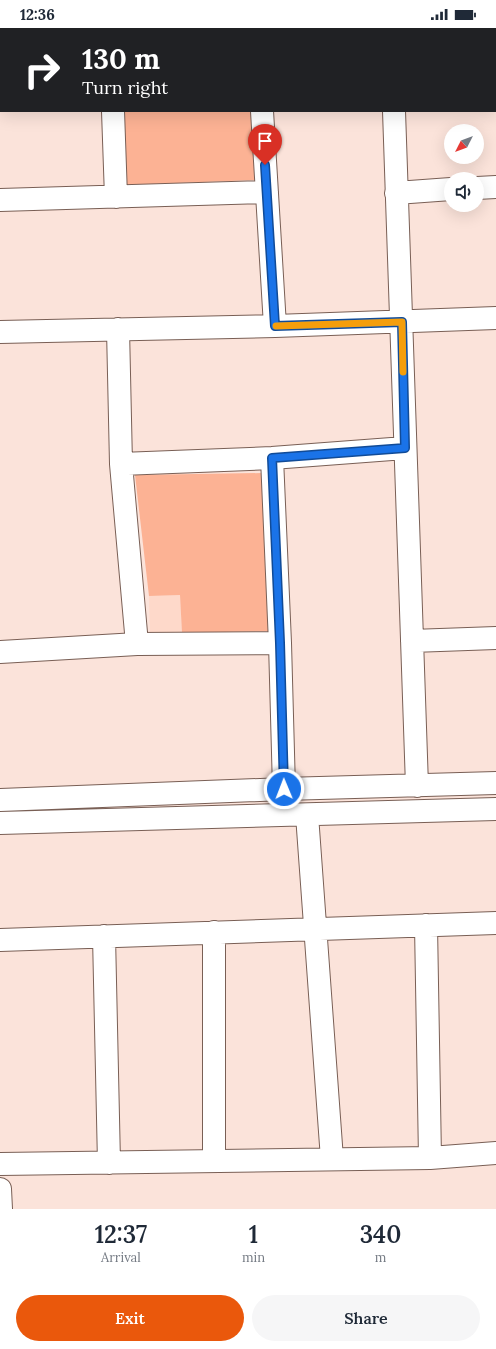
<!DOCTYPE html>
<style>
body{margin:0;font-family:Lora,serif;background:#f6f6f7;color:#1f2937;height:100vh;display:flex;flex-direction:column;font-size:15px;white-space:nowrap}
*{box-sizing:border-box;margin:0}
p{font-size:13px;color:#747a83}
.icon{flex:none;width:22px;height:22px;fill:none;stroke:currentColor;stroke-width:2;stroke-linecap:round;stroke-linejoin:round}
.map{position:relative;height:1181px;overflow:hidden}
.drawer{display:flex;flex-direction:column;background:#fff;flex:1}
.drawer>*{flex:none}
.banner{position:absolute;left:0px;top:0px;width:496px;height:84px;box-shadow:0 4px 16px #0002;background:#202124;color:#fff;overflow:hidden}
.needle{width:26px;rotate:228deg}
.tools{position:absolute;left:444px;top:96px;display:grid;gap:8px}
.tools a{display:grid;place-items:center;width:40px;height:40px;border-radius:50%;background:#fff;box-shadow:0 4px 16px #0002;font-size:20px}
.pin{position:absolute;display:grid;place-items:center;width:34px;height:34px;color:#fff;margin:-41px -17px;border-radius:50% 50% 50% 0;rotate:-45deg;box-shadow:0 0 4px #0007}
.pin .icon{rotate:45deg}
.me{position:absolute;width:44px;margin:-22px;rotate:359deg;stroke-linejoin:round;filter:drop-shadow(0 0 3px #0008)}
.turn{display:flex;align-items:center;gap:14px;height:84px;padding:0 16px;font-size:18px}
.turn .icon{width:52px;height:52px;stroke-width:2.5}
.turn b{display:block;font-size:28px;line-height:34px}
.eta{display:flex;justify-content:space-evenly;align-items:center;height:68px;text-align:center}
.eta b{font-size:24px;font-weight:600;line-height:28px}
.cta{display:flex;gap:8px;margin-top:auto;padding:8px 16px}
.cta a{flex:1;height:46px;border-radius:24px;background:#ea580c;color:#fff;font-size:16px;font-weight:600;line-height:46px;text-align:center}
.cta a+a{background:#f6f6f7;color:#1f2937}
.status{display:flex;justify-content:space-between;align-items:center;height:28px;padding:0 20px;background:#fff;direction:ltr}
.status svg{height:11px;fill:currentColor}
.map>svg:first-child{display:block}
.built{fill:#fed9ca}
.green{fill:#fcb294}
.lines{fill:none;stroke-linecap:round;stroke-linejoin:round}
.minor-casing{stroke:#795f55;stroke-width:24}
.minor{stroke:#fff;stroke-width:22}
.route-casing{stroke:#114b97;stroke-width:10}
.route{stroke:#1a73e8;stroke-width:7}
.slow{stroke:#f59e0b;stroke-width:7}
</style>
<div class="status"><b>12:36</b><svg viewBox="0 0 49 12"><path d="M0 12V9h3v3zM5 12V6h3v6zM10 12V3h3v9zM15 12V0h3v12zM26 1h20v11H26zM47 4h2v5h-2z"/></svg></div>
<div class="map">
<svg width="496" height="1181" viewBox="0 0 496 1181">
<rect width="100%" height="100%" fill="#fbe3da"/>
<path class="built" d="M180 567 182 605 150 606 149 568Z"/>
<path class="green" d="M124 83H252L255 152 127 157Z
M262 445 268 603 182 605 180 567 149 568 135 447Z"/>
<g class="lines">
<defs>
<path id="minor" d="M109 0V1
M257 0 258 1
M392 0V1
M113 83 116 169
M262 83 275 298
M394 83 417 758
M477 160 496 159
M396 165 451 161
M0 172 267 164
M118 301 121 436 137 616
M0 304 275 298 496 290
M272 430 280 615 284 761
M121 436 272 430 405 420
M412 613 496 610
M0 624 137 616 280 615
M0 772 284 761 496 755
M307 787 332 1131
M0 795 496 781
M426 897 430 1130
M104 908 109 1135
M0 912 496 895
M214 1133V904
M0 1136 430 1130 496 1125
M0 1161 1 1181"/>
</defs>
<use href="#minor" class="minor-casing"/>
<use href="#minor" class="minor"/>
</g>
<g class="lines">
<defs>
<path id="route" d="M265 137 275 298 402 294 405 420 272 430 280 615 284 761"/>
</defs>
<use href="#route" class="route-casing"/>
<use href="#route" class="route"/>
<path class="slow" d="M276 298 402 294 403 344"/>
</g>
</svg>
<div class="tools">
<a><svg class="needle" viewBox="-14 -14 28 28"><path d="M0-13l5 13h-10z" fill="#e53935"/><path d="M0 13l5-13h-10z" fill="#747a83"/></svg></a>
<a><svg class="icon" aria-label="sound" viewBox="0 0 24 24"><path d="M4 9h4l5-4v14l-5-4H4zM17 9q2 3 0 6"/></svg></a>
</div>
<div class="pin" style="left:265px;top:137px;background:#d93025"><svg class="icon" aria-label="arrive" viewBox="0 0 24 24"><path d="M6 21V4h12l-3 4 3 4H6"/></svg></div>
<svg class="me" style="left:284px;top:761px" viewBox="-20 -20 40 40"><circle r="17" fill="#1a73e8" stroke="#fff" stroke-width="3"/><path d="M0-11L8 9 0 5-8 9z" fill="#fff"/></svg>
<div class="banner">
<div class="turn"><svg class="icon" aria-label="right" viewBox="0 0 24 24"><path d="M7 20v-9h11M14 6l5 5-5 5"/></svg><div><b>130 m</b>Turn right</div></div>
</div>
</div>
<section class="drawer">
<div class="eta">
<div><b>12:37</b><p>Arrival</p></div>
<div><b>1</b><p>min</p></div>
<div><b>340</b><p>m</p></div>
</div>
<div class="cta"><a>Exit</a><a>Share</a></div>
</section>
